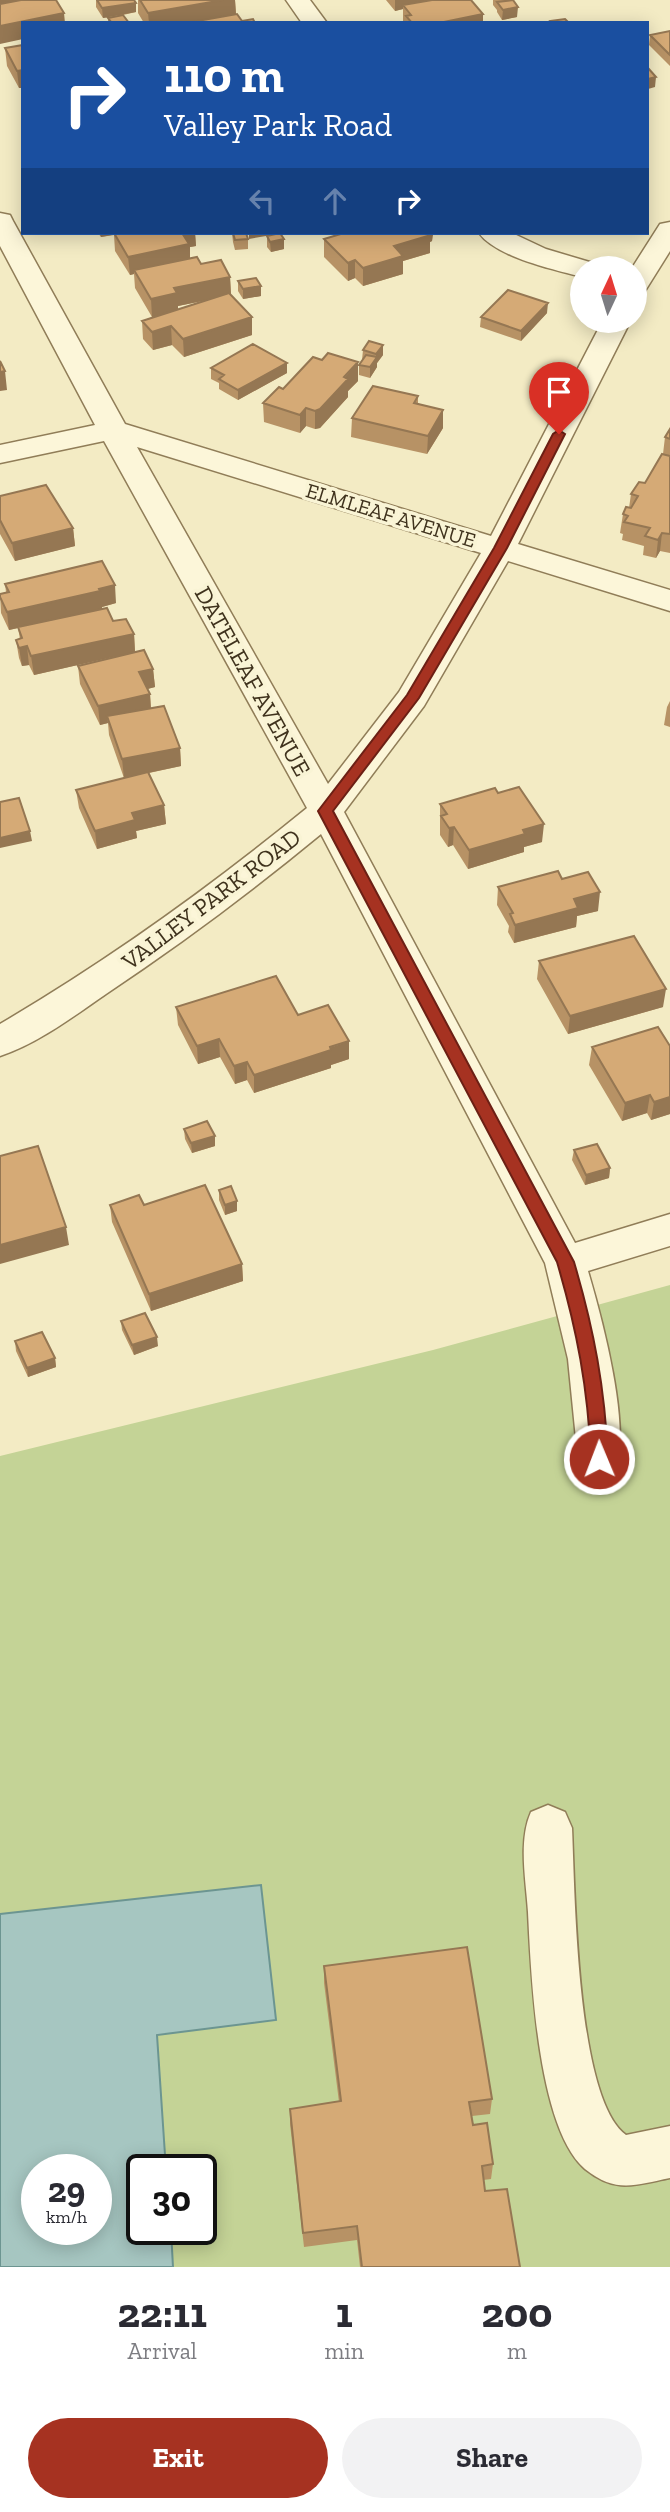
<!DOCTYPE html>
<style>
body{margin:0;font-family:"Zilla Slab",serif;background:#f2f2f3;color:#2b2b33;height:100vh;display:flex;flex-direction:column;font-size:26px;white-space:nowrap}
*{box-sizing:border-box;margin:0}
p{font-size:23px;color:#7c7c81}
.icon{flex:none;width:38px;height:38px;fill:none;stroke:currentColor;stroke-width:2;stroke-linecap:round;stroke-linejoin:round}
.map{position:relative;height:2267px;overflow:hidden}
.drawer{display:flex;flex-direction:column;background:#fff;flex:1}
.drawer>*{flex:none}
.hud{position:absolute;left:21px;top:21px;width:628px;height:214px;border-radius:0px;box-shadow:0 4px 18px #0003;background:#1a4fa0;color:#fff;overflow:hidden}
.needle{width:46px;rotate:4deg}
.controls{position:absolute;left:570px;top:256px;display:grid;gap:14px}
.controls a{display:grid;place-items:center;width:77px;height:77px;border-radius:50%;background:#fff;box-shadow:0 4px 18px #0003;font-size:35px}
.speed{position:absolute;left:21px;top:2154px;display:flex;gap:14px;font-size:35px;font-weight:700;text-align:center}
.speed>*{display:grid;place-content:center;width:91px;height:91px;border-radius:50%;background:#fff;box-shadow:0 4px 18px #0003;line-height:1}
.speed small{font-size:18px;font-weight:400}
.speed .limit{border:4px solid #111;border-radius:10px;background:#fff;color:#111}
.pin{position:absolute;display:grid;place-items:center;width:60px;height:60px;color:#fff;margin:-72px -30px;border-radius:50% 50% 50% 0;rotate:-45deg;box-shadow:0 0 7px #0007}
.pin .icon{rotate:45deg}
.me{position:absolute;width:77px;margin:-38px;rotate:359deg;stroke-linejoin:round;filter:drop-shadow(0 0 5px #0008)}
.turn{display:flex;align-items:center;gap:24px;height:147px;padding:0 28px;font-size:32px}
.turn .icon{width:91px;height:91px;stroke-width:2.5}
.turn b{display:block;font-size:49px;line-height:60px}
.lanes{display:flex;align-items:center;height:66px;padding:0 28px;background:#0003;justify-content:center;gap:35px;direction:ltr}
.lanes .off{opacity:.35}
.eta{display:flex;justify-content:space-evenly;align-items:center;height:119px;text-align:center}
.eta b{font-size:42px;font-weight:700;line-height:49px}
.action{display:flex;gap:14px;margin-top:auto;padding:14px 28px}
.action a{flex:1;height:80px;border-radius:42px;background:#a63221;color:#fff;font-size:28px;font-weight:700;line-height:80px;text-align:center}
.action a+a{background:#f2f2f3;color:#2b2b33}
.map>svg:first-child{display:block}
.green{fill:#c4d396;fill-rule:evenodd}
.water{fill:#a6c6c1;stroke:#6c9591;stroke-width:2;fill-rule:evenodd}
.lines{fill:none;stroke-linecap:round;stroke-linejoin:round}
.minor-casing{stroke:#907d58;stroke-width:3}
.minor{fill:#fcf6d9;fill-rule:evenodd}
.wall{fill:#b79265;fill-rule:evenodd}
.shaded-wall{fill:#957753}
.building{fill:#d5aa76;stroke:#957753;stroke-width:2}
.route{fill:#a63221;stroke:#6c2015;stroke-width:2}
.labels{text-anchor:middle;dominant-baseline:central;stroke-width:7;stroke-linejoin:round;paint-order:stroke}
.far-street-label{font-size:21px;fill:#3f321d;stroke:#f9f4d5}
.street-label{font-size:24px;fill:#3f321d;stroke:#f9f4d5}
</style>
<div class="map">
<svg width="670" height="2267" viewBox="0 0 670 2267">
<rect width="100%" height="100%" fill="#f3ebc4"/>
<path class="green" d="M670 1285V2267H0V1456L433 1350ZM37 2170H96V2230H37ZM142 2170H201V2230H142Z"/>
<path class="water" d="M261 1885 276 2020 157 2035 166 2170H142V2230H171L173 2267H0V1914ZM37 2170H96V2230H37Z"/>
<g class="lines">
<defs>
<path id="minor" d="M286 0H310L327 23H302Z
M0 213 10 215 13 221 125 424 491 536 603 320H631L518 544 670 590V611L508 561 424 706 344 812 575 1243 670 1214V1246L588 1271C601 1315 633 1432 614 1472L599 1477 584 1472 578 1459 568 1359 545 1263 321 834C252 891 181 944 106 994 74 1016 37 1044 0 1056V1024C109 960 209 888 307 808L104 441 0 463V445L95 425 0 246ZM137 447 481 553 399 692 328 784Z
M670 222V251L645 291 635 293V268H632L660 224Z
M479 233H512L546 249 593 263 596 268H583V277C555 270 496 257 479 233Z
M548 1805 565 1812 572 1828C575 1891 576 2099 626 2135L670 2126V2178C635 2185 616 2194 585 2169 537 2128 531 1973 528 1912 526 1880 518 1841 531 1812Z"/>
</defs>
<use href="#minor" class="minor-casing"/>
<use href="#minor" class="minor"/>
</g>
<path class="wall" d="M96 0H134L136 3V12L123 15 129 23H108V18L121 15 103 18 96 7Z
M138 0H235L236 14 242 21 255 23H144L138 13Z
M386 0H471L484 23H403V9L395 11Z
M493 0H509L517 17 502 20 497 12V10L493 5Z
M670 31V66L649 45 650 35Z
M23 45V88H19L7 66 5 48Z
M98 233H195L196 246 190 247V258L201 264 230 277 231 295 252 317V335L184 357 172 345 153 350 143 339 142 321 152 317 135 288 134 274 130 275 115 251 114 235 101 237ZM208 300 178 309V306Z
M232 233 248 239V249L235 250 233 242Z
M344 233H433L432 241 430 242V253L403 261V274L363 286 355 278 348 281 324 257V239Z
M267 236 284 239V249L271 252 267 247Z
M238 281 261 286V296L243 299 238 291Z
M547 313 521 341 480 327 481 317Z
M363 350 383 355 377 363V367L370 378 359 375V365L362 360Z
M287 363V373L238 400 219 389V383L211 379V368Z
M358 381 348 391V397L320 428 315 429 306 426 300 433 264 422 263 403 283 389Z
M418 396V404L443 428 427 454 351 437 352 418Z
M670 429V553L660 551 656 558 643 555 644 546 622 540 623 534 620 533 623 514 629 508 631 494 645 483 663 454 665 437Z
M0 496 73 528 75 546 15 561 0 534Z
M5 584 116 603 102 607V609L113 621 134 634 135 652 153 669 155 687 147 689 150 694 151 708 180 748 181 766 149 773 164 805 166 824 136 831 137 838 97 849 79 808 76 790 124 778 109 735 108 723 100 725 80 684 78 666 121 655 34 675 29 665 22 666 19 658 16 640 20 639 18 628 9 630 1 613 0 594 6 592Z
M670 701V727L664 725 667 707Z
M498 793 542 842 524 847V852L468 869 453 845 448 847 440 835V804Z
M562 879 598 911 577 916 576 927 514 943 508 932 509 926 497 905 498 887Z
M539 961 663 1007 568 1034 537 979Z
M176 1007 298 1015 349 1059 331 1065V1068L254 1093 247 1080 235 1084 220 1057 198 1064 178 1025Z
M670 1046V1114L651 1120 647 1113 622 1121 589 1065 592 1047Z
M184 1129 215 1146 192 1153 185 1139Z
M574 1150 610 1168 609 1178 585 1185 572 1160Z
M219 1190 237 1201V1211L225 1215 219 1200Z
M110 1205H144L242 1264 243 1281 151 1311 112 1222Z
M121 1321 158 1346 134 1355 122 1330Z
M15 1341 55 1358 56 1367 28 1377 16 1351Z
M324 1966 492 2099 490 2114 472 2116 473 2125 493 2164 491 2179 483 2180 485 2191 520 2267H360L357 2240 304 2247 290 2124V2109L339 2102 324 1983Z"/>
<path class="shaded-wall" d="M0 0H40L0 13Z
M223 0H235L236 15 194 23H149L148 13Z
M395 0H441L403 5V9L395 11Z
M136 3V12L103 18 102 8Z
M518 7 517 17 502 20 503 10Z
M64 13 65 23H23V39L0 44V26Z
M483 14V23H439Z
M23 70V88H19L17 71Z
M656 77 655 87 648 89V79Z
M100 233H123L101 237Z
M181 233H195L196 246 190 247V262L134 270V274L130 275 128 257Z
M249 233H266V236L249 239Z
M422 233H433L432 241 430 242V253L403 261V274L363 286V268L394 246Z
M284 239V249L271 252 270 242Z
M355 260V278L348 281V263Z
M230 277 231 295 178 306V312L152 317 151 299 174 288Z
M261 286V296L243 299V289Z
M548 303 547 313 521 341V331Z
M252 317V335L184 357 183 339Z
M171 326 172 345 153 350 152 332Z
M383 345V355L377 363V367L370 378V367L376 358V354Z
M358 362V381L348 391V397L320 428 315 429V411Z
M287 363V373L238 400V390Z
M5 371 7 390 0 391V372Z
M306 408V426L300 433V415Z
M443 410V428L427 454 428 436Z
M73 528 75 546 15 561 12 543Z
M662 533 660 551 656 558 658 540Z
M115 585 116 603 102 607V609L9 630 7 612Z
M134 634 135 652 34 675 31 656Z
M27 646 29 665 22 666 19 648Z
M153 669 155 687 140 691 139 672Z
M150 694 151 712 107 716 108 723 100 725 98 706Z
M180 748 181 766 124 778 122 759Z
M164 805 166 824 136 831 137 838 97 849 95 831 132 813Z
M544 824 542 842 524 847V852L468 869 469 850 523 830Z
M454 827 453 845 448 847 449 828Z
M30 831 32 841 0 848V838Z
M600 892 598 911 577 916 576 927 514 943 515 925 574 899Z
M666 989 663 1007 568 1034 570 1016Z
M219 1039 220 1057 198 1064 197 1046Z
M349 1041V1059L331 1065V1068L254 1093V1075Z
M247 1062V1080L235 1084 234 1066Z
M650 1095 647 1113 622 1121 625 1103Z
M670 1097V1114L651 1120 654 1102Z
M215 1136V1146L192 1153 191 1143Z
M610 1168 609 1178 585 1185 586 1175Z
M237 1201V1211L225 1215V1205Z
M66 1227 69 1245 0 1264V1245Z
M242 1264 243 1281 151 1311 149 1294Z
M157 1337 158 1346 134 1355 132 1345Z
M55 1358 56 1367 28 1377 27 1368Z"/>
<path class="building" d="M21 0H56L64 13 0 26V4Z
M97 0H134L136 3 102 8Z
M140 0H223L148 13Z
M432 0H471L483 14 439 23H412L406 16 411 15 403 5Z
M513 0 518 7 503 10 497 2Z
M237 14 242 21 253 19 255 23H186Z
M123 15 129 23H112L108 18Z
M565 19 569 23H551L550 21Z
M670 31V55L650 35Z
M23 45V70L17 71 5 48Z
M648 68 656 77 648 79Z
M114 233H182L189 244 128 257Z
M233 233H246L248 239 235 240Z
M280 233 284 239 270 242 267 236Z
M344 233H429L431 235 394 246 403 256 363 268 355 260 348 263 324 239Z
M197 257 201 264 221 260 230 277 174 288 177 293 151 299 134 270Z
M256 278 261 286 243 289 238 281Z
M508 290 548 303 521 331 481 317Z
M229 293 252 317 183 339 171 326 152 332 142 321Z
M369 341 383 345 376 354 363 350Z
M253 344 287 363 238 390 219 379 224 375 211 368Z
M328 353 358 362 344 377 348 379 320 409 315 411 306 408 300 415 263 403 279 387 283 389 313 357 322 360Z
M366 355 377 357 370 367 359 365Z
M0 361 5 371 0 372Z
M373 386 418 396 414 403 443 410 428 436 352 418Z
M670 429V439L665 437Z
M662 454 670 456V534L662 533 658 540 645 536 650 528 624 522 628 516 623 514 626 507 631 508 638 496 631 494 639 482 645 483Z
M46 485 73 528 12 543 0 520V496Z
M102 561 115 585 99 589 100 591 7 612 0 597V594L9 592 5 584Z
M107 608 113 621 126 619 134 634 31 656 27 646 19 648 16 640 22 638 18 627Z
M144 650 153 669 139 672 150 694 98 706 78 666Z
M164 706 180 748 122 759 107 716Z
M148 772 164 805 132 813 135 820 95 831 76 790Z
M519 787 544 824 523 830 525 834 469 850 454 827 449 828 441 816 447 814 440 804 495 788 498 793Z
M19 798 30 831 0 838V802Z
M558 871 562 879 588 872 600 892 574 899 578 908 515 925 510 914 513 913 498 887Z
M634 936 666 989 570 1016 539 961Z
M276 976 298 1015 328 1005 349 1041 330 1047 331 1050 254 1075 247 1062 234 1066 219 1039 197 1046 176 1007Z
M658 1027 670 1046V1097L654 1102 650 1095 625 1103 592 1047Z
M207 1121 215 1136 191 1143 184 1129Z
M597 1144 610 1168 586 1175 574 1150Z
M38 1146 66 1227 0 1245V1156Z
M205 1185 242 1264 149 1294 110 1205 139 1195 144 1205Z
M231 1186 237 1201 225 1205 219 1190Z
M145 1313 157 1337 132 1345 121 1321Z
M42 1332 55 1358 27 1368 15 1341Z
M467 1947 492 2099 469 2102 473 2125 487 2123 493 2164 482 2166 485 2191 507 2189 520 2267H362L357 2226 303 2233 290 2109 341 2101 324 1966Z"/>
<path class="route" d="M559 430 565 434 507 548 419 698 333 811 574 1262C594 1330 605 1388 608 1459L606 1465 599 1467 593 1465 591 1459C588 1388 577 1330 557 1262L318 811 407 695 494 548 553 434Z"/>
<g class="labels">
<g class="far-street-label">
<text transform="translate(391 515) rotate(17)">ELMLEAF AVENUE</text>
</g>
<g class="street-label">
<text transform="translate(253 681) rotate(61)">DATELEAF AVENUE</text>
<text transform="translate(211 899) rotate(-37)">VALLEY PARK ROAD</text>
</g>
</g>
</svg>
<div class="controls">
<a><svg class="needle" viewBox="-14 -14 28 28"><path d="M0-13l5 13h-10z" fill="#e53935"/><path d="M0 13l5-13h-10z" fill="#7c7c81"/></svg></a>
</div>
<div class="speed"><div>29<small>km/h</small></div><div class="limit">30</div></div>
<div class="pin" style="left:559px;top:434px;background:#d93025"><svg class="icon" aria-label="arrive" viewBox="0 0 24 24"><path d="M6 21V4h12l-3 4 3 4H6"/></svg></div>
<svg class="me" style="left:599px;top:1459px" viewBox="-20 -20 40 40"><circle r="17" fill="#a63221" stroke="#fff" stroke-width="3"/><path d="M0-11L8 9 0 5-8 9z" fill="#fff"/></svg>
<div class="hud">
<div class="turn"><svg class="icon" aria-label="right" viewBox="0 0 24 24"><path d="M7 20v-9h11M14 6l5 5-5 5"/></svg><div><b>110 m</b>Valley Park Road</div></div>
<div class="lanes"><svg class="icon off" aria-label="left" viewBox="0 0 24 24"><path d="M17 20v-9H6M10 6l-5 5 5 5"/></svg><svg class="icon off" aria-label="ahead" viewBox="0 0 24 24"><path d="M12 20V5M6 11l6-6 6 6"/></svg><svg class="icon" aria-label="right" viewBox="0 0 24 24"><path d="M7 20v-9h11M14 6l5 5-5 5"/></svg></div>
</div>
</div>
<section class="drawer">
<div class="eta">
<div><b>22:11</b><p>Arrival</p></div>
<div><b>1</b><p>min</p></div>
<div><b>200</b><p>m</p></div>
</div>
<div class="action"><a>Exit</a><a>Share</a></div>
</section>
